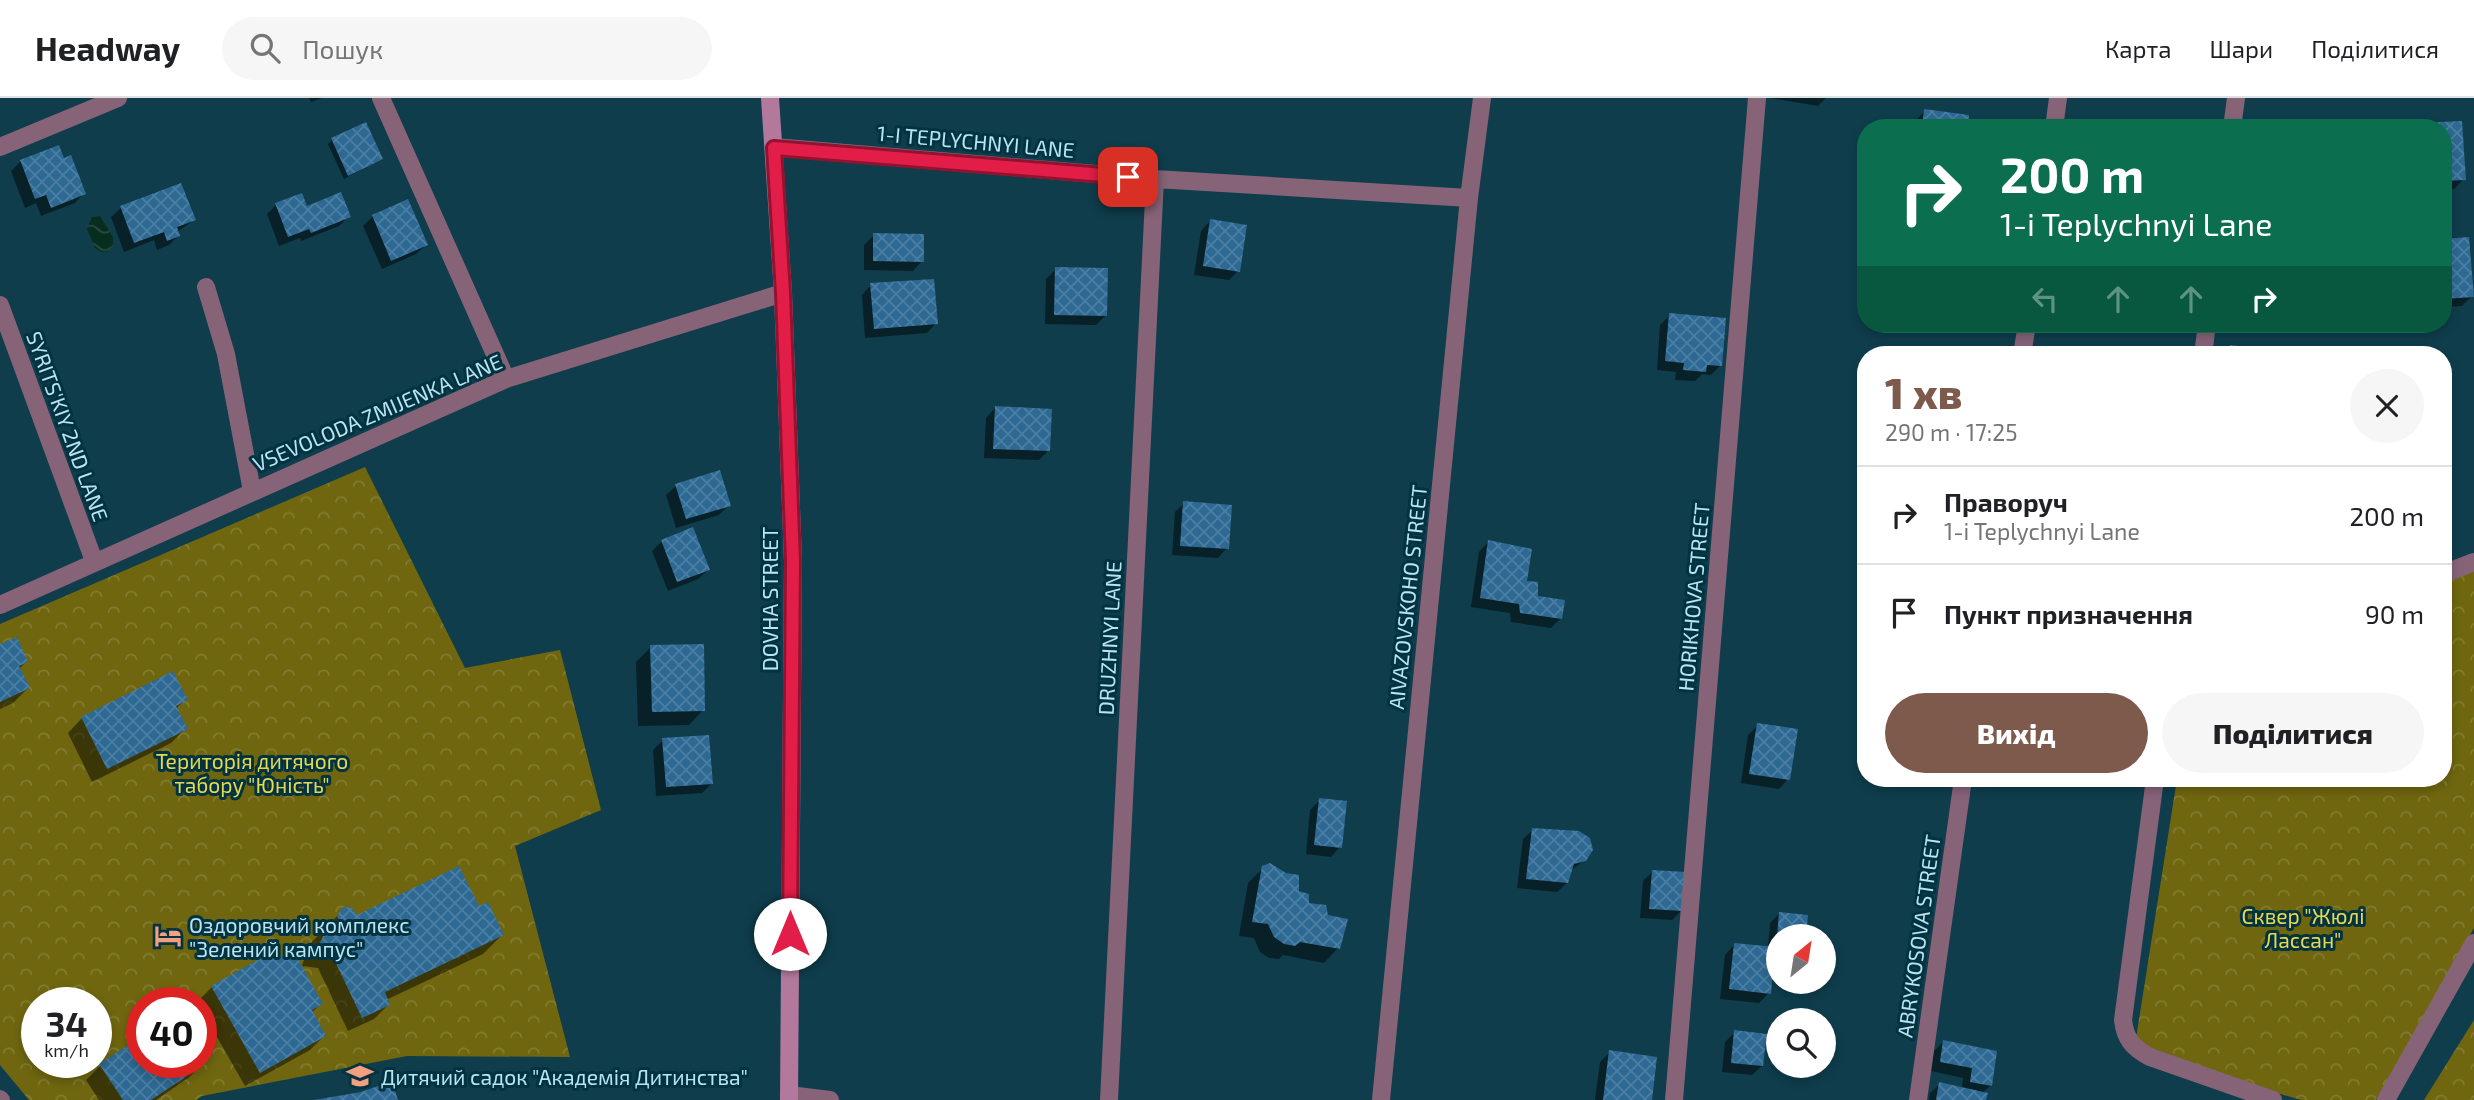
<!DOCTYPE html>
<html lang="uk">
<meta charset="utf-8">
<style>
body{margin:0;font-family:"Exo 2",sans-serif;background:#f6f6f6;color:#202124;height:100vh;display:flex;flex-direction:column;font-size:26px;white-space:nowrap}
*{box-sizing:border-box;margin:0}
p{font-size:23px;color:#757577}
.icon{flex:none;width:38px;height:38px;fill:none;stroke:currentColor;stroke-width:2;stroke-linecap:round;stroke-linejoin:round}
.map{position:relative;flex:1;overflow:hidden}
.panel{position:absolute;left:1857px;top:248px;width:595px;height:441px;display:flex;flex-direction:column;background:#fff;border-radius:28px;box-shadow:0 4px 10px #0003}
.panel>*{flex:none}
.top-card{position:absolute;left:1857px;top:21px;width:595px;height:214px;border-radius:28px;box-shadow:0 4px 10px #0003;background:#0b6e4f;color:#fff;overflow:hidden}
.needle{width:46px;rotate:30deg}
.fabs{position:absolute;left:1766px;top:826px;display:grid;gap:14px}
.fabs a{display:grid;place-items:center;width:70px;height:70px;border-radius:50%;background:#fff;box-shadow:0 4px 10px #0003;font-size:35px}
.speed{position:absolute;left:21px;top:889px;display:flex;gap:14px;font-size:35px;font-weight:700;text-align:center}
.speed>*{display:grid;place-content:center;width:91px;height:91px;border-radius:50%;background:#fff;box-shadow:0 4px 10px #0003;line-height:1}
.speed small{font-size:18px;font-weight:400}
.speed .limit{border:10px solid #d22;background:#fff;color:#111}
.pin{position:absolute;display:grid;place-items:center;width:60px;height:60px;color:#fff;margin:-30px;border-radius:14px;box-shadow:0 4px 10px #0006}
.me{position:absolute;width:77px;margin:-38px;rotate:0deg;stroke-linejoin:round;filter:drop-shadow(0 0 5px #0008)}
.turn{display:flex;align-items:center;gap:24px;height:147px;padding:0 28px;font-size:32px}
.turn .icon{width:91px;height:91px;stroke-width:2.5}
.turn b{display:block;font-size:49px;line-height:60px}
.lanes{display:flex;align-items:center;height:66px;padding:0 28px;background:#0003;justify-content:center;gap:35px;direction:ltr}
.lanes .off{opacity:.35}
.round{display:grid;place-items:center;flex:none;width:74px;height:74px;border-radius:37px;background:#f6f6f6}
.headline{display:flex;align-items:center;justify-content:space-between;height:119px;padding:0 28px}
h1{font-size:42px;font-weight:800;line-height:52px;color:#7e5a4d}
.action{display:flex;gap:14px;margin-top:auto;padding:14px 28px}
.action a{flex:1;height:80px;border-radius:42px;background:#7e5a4d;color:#fff;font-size:28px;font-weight:800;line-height:80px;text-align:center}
.action a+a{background:#f6f6f6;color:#202124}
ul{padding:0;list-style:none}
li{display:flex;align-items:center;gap:21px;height:98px;padding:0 28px;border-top:2px solid #e0e0e0}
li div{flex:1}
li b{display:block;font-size:26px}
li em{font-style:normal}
header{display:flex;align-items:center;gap:42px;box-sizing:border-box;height:98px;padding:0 35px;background:#fff;border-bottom:2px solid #e0e0e0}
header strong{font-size:33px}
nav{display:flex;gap:38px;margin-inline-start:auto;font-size:24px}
.search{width:490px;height:63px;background:#f6f6f6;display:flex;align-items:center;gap:18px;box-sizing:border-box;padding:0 24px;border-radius:38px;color:#757577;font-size:26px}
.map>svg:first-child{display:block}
.forest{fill:url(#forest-crowns);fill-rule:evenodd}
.water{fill:url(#water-waves)}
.shadow{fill:#0007}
.building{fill:url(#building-cross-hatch)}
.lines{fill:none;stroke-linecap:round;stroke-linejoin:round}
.street{stroke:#876378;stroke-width:18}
.secondary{stroke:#b3799c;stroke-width:18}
.route-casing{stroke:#92132f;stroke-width:18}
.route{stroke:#e11d48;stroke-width:12}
.labels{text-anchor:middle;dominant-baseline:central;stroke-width:6;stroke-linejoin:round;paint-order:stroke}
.street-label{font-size:21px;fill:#bce3f1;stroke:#023341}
.park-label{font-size:21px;fill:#e8d84d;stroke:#023341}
.poi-label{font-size:21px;fill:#bce3f1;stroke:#023341;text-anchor:start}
</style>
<header>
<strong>Headway</strong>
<div class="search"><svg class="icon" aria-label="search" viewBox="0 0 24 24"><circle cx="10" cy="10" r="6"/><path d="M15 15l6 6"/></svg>Пошук</div>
<nav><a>Карта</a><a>Шари</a><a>Поділитися</a></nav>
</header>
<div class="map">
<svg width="2474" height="1002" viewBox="0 0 2474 1002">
<defs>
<pattern id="forest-crowns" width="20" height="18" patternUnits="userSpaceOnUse" patternTransform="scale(1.75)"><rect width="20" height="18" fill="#6f660f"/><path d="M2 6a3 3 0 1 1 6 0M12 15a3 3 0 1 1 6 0" fill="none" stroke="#827c32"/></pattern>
<pattern id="water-waves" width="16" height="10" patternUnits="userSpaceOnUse" patternTransform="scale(1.75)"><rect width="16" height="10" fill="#072d1e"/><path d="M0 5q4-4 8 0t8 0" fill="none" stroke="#294b3f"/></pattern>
<pattern id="building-cross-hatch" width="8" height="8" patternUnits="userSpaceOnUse" patternTransform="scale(1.75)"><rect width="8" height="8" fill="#2e6993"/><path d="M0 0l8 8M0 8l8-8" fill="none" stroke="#4a7ea3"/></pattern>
</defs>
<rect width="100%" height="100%" fill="#0f3d4c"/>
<path class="forest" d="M365 369 465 570 560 552 601 712 515 748 570 959 407 958 202 998 196 1002H29L0 967V526ZM37 905H96V964H37ZM142 905H201V964H142Z
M2474 472V830L2376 1002H2301L2134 953 2177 681H2443V486Z
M2474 922V1002H2424Z"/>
<path class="water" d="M100 118 113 139V148L108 154H101L95 150 87 131 92 119Z"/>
<path class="shadow" d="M309 0H322L311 4Z
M1770 0H1826L1818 8Z
M1925 13 1966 30H1914L1915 23Z
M2460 24 2464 81 2454 91H2443V30H2398Z
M332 42 381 61 344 81 328 46Z
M63 62 84 95 75 105 41 118 36 105 25 110 11 73 21 63Z
M276 107 306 110 349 118 339 128 301 143 300 140 279 148 267 116Z
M121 110 194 122 177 134 178 138 169 147 157 152 154 142 124 154 111 119Z
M373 118 426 147 416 156 382 171 363 128Z
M1210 123 1238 173 1229 182 1194 177 1201 133Z
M874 137 922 163 913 173 864 172V147Z
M2443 143 2472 198 2462 208 2443 209Z
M1056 171 1106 217 1096 227 1045 226 1046 181Z
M871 187 936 225 927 235 865 240 862 197Z
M1670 217 1720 268 1711 277 1702 276 1695 283 1675 282 1676 274 1657 272 1660 227Z
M2231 248 2281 254V257H2222Z
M995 310 1048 353 1039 362 984 360 986 320Z
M676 388 729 407 719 417 676 430 666 397Z
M1184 405 1227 450 1218 460 1172 457 1175 414Z
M662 443 708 472 698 481 668 493 652 453Z
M1488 444 1536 499 1561 520 1551 530 1511 524 1510 515 1471 509 1479 454Z
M0 548 26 564 19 571 28 590 13 605 0 611Z
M651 549 703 612 689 627 638 628 636 564Z
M186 601 176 611 186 630 171 645 92 684 68 635 82 620Z
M1758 627 1788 681 1779 691 1741 685 1748 637Z
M663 642 711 686 702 695 656 698 653 652Z
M1320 702 1340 749 1331 759 1306 756 1310 712Z
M1533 732 1585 762 1570 773 1567 785 1557 794 1517 790 1523 741Z
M1263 770 1307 806 1338 850 1324 865 1283 857 1279 861 1269 860 1260 854 1254 840 1239 838 1248 785Z
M1653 773 1682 812 1672 822 1640 820 1643 783Z
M344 811 357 819 502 837 483 856 386 902 388 907 374 921 348 933 318 870 302 868 308 848Z
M1780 815 1806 818 1804 838H1778V882L1771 881 1769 895 1759 905 1720 901 1725 857 1734 847 1768 850 1770 825Z
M281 861 321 906 311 915 324 938 310 952 245 988 201 911V905L197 904 212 889Z
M1735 934 1762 968 1752 977 1722 974 1725 944Z
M1944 943 1995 954 1990 988 1982 995 1985 1002H1929L1930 995 1940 986 1962 990 1963 980 1931 973 1934 953Z
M1610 954 1650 1002H1595L1600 964Z
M142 964H201L203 966 188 980 156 1002H99L86 982 100 968Z"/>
<path class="building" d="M1924 11 1969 17 1968 30H1922Z
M2462 23 2466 82 2443 83V30H2399V26Z
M366 24 383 61 348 78 331 40Z
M59 47 64 60 71 57 86 96 51 110 46 97 35 101 20 62Z
M181 85 196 122 177 129 180 138 167 143 164 134 134 145 120 108Z
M341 94 351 119 311 135 309 131 288 139 275 105 302 95 307 108Z
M408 101 428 147 391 163 372 117Z
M1210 121 1247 127 1240 174 1203 168Z
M873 135 924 136V164L873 163Z
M2469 139 2474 199 2443 201V141Z
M1055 169 1108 170 1107 218 1054 217Z
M934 181 938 226 874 231 870 185Z
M1669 215 1726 220 1722 268 1707 267 1706 274 1683 272 1684 265 1665 263Z
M2230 247 2283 253V257H2229Z
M995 308 1052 311 1050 353 993 351Z
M720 372 731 408 686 421 675 386Z
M1183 403 1232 407 1229 451 1180 448Z
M693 429 710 472 677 484 661 442Z
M1488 442 1532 451 1527 483 1538 484V498L1565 502 1562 521 1520 515 1519 506 1480 500Z
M17 539 28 564 19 568 30 590 0 604V546Z
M704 546 705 613 652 614 650 547Z
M173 573 188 602 176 608 188 631 107 671 81 619Z
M1757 625 1798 631 1790 682 1749 676Z
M709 637 713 686 666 689 662 640Z
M1319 700 1347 703 1342 750 1314 747Z
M1532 730 1579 733 1590 740 1593 752 1586 763 1574 766 1568 785 1526 781Z
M1270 765 1286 775 1299 777V793L1309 796V805L1326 807 1328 817 1348 821 1340 851 1300 844 1295 848 1284 846 1274 839 1268 826 1252 824 1262 768Z
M459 768 479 808 488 804 504 837 385 894 390 907 362 920 332 857H322L315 853 323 839 322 831 339 823 337 818 343 809 352 810 357 817Z
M1652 772 1686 774 1683 813 1649 811Z
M1779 814 1808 817 1806 838H1777Z
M1776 843 1778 872H1773L1771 896 1729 891 1734 845 1776 849Z
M277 851 281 859 293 852 323 906 312 912 326 938 260 975 211 888Z
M1734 932 1767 936 1763 968 1731 965Z
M142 938V964H201V961L205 966 151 1002H123L99 966Z
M1943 942 1997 953 1992 988 1970 984 1972 970 1940 964Z
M1609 952 1657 959 1652 1002H1603Z
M392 983 398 1002H314L361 994Z
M1939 984 1988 995 1986 1002H1936Z"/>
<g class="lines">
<path class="street" d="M381 0 506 281
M2054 30 2058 0
M2232 30 2236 0
M0 49 118 0
M774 49 1155 81 1469 100
M206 189 226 256 252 393
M0 207 94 463
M2022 257 2027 226
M2203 257 2207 226
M2443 476 2474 464
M0 507 506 281 783 195
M2155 681 2123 922C2125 941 2133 950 2150 959L2273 1002
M789 997 830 1002
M0 1001 1 1002
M1109 1002 1155 81
M1381 1002 1469 100 1482 0
M1674 1002 1757 0
M1918 1002 1963 681
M2386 1002 2474 845"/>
<path class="secondary" d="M770 0 783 195 793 463 789 1002"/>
</g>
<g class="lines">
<defs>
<path id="route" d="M790 836 793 463 783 195 774 50 1128 79"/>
</defs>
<use href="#route" class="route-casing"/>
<use href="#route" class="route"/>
</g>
<defs>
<symbol id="hotel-bare" viewBox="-9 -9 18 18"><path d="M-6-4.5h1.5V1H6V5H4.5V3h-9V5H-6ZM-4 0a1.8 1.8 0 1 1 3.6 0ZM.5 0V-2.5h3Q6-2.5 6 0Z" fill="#f2a07f" stroke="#023341" stroke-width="2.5" paint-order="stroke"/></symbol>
<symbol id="school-bare" viewBox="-9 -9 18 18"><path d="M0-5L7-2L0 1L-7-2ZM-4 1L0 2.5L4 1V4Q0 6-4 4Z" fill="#f2a07f" stroke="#023341" stroke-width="2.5" paint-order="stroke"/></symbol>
</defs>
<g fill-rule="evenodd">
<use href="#hotel-bare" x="149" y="819" width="38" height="38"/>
<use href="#school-bare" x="341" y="959" width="38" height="38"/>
</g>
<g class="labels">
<g class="street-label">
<text transform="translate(976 43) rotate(5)">1-I TEPLYCHNYI LANE</text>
<text transform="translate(377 314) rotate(-23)">VSEVOLODA ZMIJENKA LANE</text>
<text transform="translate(68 328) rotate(70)">SYRITS'KIY 2ND LANE</text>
<text transform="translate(1407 499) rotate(-84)">AIVAZOVSKOHO STREET</text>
<text transform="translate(1693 499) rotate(-85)">HORIKHOVA STREET</text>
<text transform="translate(769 501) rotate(-90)">DOVHA STREET</text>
<text transform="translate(1109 540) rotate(-87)">DRUZHNYI LANE</text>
<text transform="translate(1918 838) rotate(-82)">ABRYKOSOVA STREET</text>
</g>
<g class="park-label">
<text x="252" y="662">Територія дитячого<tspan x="252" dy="24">табору "Юність"</tspan></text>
<text x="2303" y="817">Сквер "Жюлі<tspan x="2303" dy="24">Лассан"</tspan></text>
</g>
<g class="poi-label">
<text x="189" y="826">Оздоровчий комплекс<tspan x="189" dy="24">"Зелений кампус"</tspan></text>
<text x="381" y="978">Дитячий садок "Академія Дитинства"</text>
</g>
</g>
</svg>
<div class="fabs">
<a><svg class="needle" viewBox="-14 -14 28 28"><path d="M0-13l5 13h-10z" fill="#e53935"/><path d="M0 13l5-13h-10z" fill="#757577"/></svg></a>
<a><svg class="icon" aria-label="search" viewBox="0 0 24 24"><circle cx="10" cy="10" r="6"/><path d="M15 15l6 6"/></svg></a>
</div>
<div class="speed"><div>34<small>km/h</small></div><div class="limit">40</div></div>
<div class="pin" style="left:1128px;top:79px;background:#d93025"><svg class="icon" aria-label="arrive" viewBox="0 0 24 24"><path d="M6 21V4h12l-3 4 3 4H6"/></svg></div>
<svg class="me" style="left:790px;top:836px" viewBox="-20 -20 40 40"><circle r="19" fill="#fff"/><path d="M0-13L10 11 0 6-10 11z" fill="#e11d48"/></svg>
<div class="top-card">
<div class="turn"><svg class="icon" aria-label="right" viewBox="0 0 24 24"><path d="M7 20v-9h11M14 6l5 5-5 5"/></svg><div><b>200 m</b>1-i Teplychnyi Lane</div></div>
<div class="lanes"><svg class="icon off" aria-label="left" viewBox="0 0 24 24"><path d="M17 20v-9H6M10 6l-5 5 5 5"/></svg><svg class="icon off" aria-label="ahead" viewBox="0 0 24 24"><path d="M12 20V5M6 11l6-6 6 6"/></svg><svg class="icon off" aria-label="ahead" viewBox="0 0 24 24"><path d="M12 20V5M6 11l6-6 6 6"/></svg><svg class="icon" aria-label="right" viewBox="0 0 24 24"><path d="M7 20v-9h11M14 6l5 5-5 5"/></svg></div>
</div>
<section class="panel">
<div class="headline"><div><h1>1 хв</h1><p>290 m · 17:25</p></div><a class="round"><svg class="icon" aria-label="close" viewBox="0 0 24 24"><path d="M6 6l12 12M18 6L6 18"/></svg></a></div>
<ul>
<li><svg class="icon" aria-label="right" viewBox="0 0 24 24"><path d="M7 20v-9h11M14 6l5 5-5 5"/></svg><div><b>Праворуч</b><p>1-i Teplychnyi Lane</p></div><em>200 m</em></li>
<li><svg class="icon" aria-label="arrive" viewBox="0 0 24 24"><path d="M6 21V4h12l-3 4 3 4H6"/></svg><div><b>Пункт призначення</b></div><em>90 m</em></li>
</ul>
<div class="action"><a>Вихід</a><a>Поділитися</a></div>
</section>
</div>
